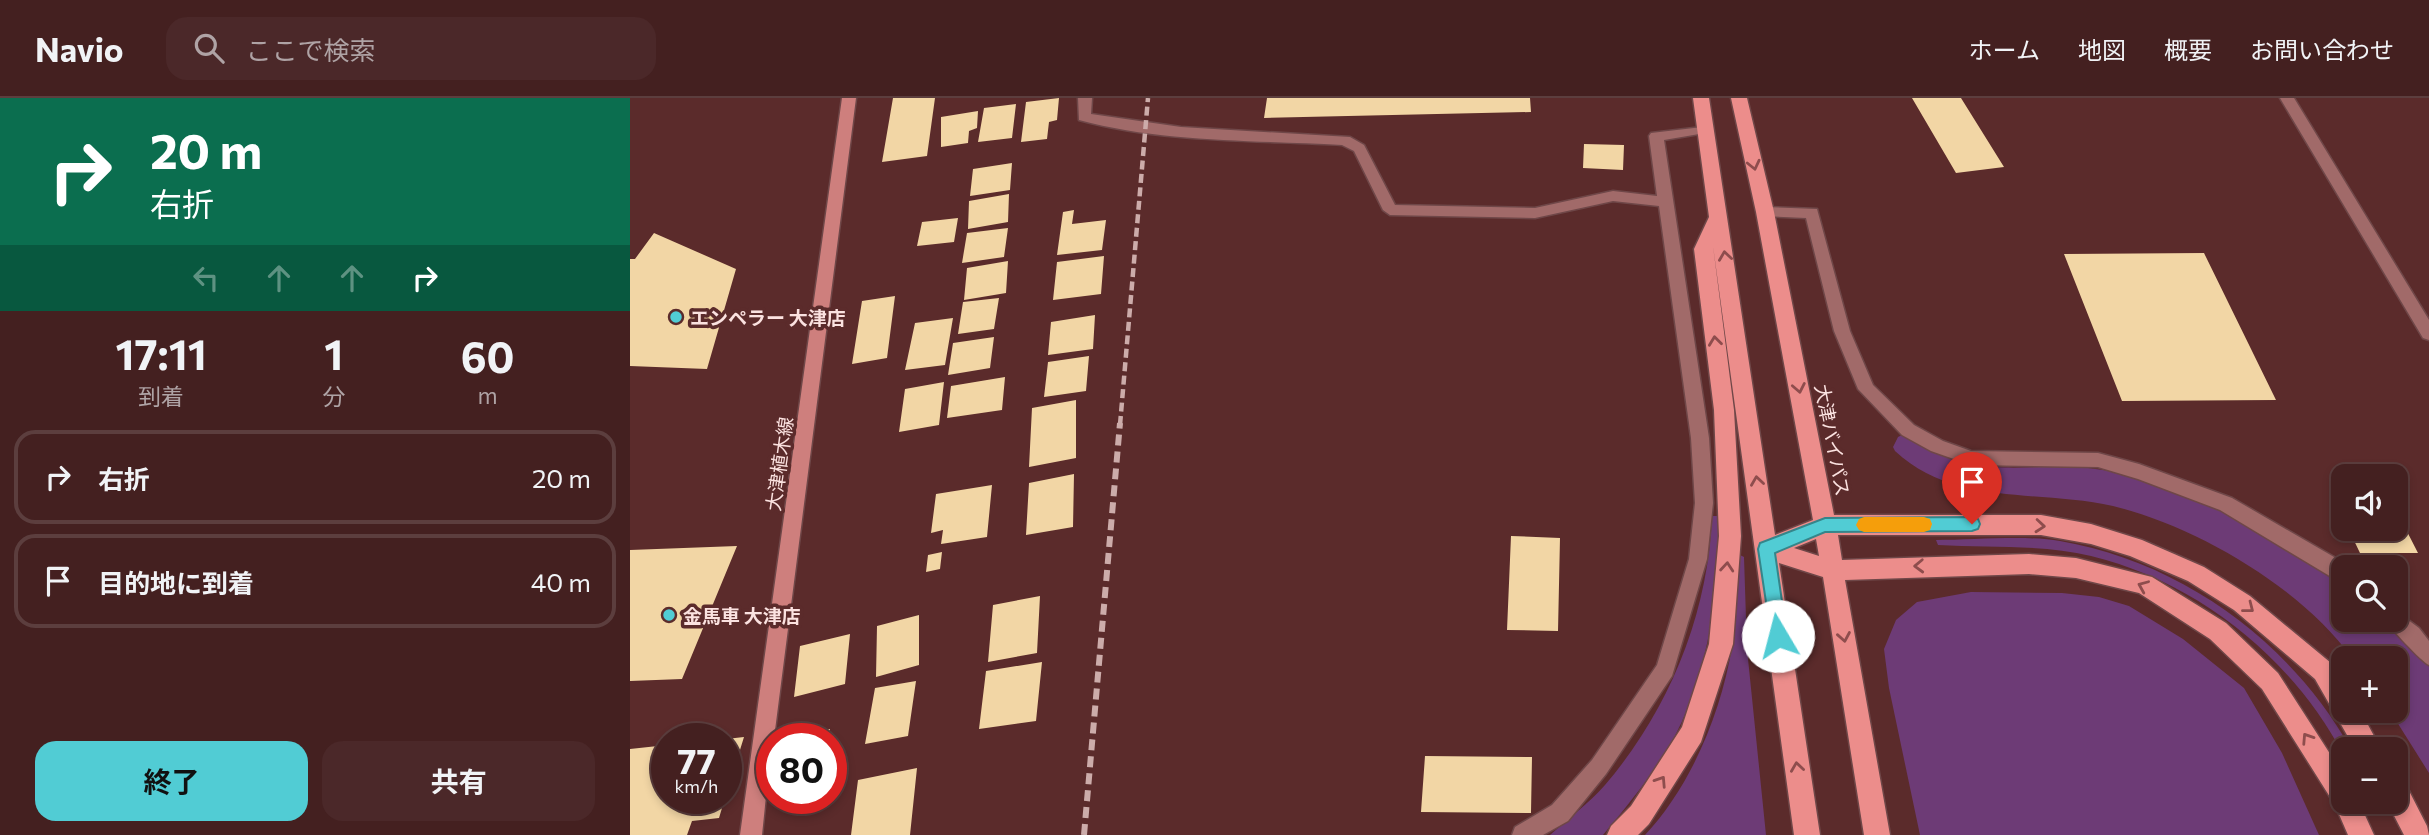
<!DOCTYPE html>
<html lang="ja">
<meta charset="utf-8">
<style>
body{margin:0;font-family:Commissioner,"Noto Sans JP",sans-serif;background:#4b2829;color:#f1f3f6;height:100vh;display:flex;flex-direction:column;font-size:26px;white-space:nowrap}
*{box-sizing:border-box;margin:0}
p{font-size:23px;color:#afa3a5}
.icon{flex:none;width:38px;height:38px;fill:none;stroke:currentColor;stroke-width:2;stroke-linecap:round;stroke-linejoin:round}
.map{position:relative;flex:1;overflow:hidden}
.panel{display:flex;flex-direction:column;background:#442020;width:630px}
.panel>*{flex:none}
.hud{background:#0b6e4f;color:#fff;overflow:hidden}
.fabs{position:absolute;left:1701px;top:366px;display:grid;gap:14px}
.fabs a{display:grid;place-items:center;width:77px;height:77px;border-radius:14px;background:#442020;box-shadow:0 4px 10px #0003,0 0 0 2px #5c3e3e;font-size:35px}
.speed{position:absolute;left:21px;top:625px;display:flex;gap:14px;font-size:35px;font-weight:700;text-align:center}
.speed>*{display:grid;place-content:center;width:91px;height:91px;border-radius:50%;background:#442020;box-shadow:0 4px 10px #0003,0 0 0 2px #5c3e3e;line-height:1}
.speed small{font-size:18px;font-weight:400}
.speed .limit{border:10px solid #d22;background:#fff;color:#111}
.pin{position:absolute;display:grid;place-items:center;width:60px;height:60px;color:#fff;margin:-72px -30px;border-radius:50% 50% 50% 0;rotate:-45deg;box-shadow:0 0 7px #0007}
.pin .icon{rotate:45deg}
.me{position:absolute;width:77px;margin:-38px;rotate:352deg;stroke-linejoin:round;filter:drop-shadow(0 0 5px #0008)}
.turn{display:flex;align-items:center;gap:24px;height:147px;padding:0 35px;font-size:32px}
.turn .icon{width:91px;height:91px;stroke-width:2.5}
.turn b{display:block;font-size:49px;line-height:60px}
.lanes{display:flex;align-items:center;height:66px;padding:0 35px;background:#0003;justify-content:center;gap:35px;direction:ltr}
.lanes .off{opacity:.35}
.eta{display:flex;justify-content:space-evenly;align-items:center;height:119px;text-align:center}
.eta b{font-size:42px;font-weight:700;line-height:49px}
.cta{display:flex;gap:14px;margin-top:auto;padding:14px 35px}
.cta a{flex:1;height:80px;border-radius:21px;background:#51ccd4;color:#111;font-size:28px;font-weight:700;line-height:80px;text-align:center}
.cta a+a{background:#4b2829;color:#f1f3f6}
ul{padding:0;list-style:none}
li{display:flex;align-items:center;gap:21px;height:94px;margin:0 14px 10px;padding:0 21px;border:4px solid #5c3e3e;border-radius:21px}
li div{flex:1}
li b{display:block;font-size:26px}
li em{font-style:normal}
header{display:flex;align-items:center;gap:42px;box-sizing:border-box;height:98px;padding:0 35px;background:#442020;border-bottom:2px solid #5c3e3e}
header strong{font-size:33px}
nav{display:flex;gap:38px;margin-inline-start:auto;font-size:24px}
.search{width:490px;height:63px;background:#4b2829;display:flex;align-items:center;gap:18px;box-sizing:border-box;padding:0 24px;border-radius:21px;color:#afa3a5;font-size:26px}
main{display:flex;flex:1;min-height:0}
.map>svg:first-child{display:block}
.green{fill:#6d3b76}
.building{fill:#f2d6a5}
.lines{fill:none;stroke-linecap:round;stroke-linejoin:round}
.street-casing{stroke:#6f4748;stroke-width:3}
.primary-casing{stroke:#6f4748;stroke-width:3}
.highway-casing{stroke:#6f4748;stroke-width:3}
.street{fill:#a16a69;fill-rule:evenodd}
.primary{fill:#ce7f7d;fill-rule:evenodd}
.highway{fill:#ec8d8b;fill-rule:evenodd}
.rail-far1{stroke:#ccacaa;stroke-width:4.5;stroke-dasharray:9 4.5;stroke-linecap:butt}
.rail{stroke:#ccacaa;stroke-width:6;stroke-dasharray:11 6;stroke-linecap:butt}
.oneway{stroke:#8e4d4d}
.route{fill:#51ccd4;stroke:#35858a;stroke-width:2}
.slow{fill:#f59e0b}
.poi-dot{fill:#51ccd4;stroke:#5b2b2b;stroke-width:2.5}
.labels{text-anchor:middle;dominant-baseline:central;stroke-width:7;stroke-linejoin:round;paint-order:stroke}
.poi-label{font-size:19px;font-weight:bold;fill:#fbe2e0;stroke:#5b2b2b;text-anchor:start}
.street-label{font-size:19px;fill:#fbe2e0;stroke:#5b2b2b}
</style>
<header>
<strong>Navio</strong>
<div class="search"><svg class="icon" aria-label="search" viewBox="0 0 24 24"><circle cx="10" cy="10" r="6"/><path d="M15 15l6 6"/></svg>ここで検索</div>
<nav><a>ホーム</a><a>地図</a><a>概要</a><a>お問い合わせ</a></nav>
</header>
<main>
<section class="panel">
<div class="hud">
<div class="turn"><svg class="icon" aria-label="right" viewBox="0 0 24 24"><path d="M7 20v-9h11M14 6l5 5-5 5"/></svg><div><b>20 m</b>右折</div></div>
<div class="lanes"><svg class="icon off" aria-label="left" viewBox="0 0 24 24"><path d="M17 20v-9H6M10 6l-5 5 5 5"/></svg><svg class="icon off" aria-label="ahead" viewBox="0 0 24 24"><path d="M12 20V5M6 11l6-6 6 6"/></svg><svg class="icon off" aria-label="ahead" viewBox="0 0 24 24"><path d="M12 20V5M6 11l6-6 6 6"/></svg><svg class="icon" aria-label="right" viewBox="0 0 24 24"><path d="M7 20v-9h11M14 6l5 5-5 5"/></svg></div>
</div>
<div class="eta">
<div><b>17:11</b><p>到着</p></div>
<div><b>1</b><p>分</p></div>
<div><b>60</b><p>m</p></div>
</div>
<ul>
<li><svg class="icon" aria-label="right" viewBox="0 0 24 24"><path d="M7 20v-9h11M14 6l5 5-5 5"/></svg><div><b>右折</b></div><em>20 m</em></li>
<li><svg class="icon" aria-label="arrive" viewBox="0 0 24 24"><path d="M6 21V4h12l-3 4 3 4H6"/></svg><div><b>目的地に到着</b></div><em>40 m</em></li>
</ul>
<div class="cta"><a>終了</a><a>共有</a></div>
</section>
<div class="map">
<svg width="1799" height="737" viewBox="0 0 1799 737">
<rect width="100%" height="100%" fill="#5b2b2b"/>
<path class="green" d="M1272 337C1296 343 1317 359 1341 365 1378 375 1420 365 1458 370 1548 380 1642 433 1713 487V522H1751L1799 568V675L1760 613 1766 612V560H1722C1672 490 1566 428 1483 408 1409 391 1325 409 1265 353L1263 349 1268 339Z
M1082 418H1089C1092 488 1076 586 1040 647 1021 679 997 708 973 737H920C938 721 959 705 975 687 1039 612 1078 517 1082 418Z
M1306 442C1343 442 1396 437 1430 443 1552 464 1661 544 1721 651H1713V656C1662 560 1568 484 1461 458 1412 446 1358 450 1308 447Z
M1110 457 1114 459 1117 551 1136 737H1015C1061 688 1091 615 1102 549 1107 519 1105 487 1106 458Z
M1341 494 1432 495 1469 499 1499 508 1553 541 1614 590 1652 655 1689 737H1290L1259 590 1254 551 1266 522 1287 504Z"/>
<path class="building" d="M263 0H305L297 58 252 64Z
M429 0 427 22 419 24 417 41 391 44 396 4Z
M637 0H900L901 14 634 20Z
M1282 0H1331L1374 69 1326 75Z
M386 6 382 40 348 44 354 10Z
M348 13 347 30 339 33 338 45 311 49V19Z
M954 46 994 47 993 72 953 70Z
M382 65 380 92 340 98 343 71Z
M379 96 378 124 338 131 339 103Z
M444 112 442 126 476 122 472 152 427 157 433 114Z
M328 120 324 144 287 148 292 124Z
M378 130 374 159 332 165 337 135Z
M24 135 106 171 77 271 0 268V161H5Z
M1574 155 1646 302 1492 303 1434 156Z
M474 158 471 196 423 202 427 164Z
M378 163 376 195 334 202 337 170Z
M265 198 257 260 222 266 232 203Z
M369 200 364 231 328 236 333 204Z
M465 217 463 251 418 257 421 224Z
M323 220 315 267 275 272 285 225Z
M364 239 360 270 318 277 323 245Z
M459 258 456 293 414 299 418 264Z
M375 279 372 312 317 320 321 288Z
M314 284 309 327 269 334 275 291Z
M446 302V360L399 369 402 310Z
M444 376 443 429 396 437 399 385Z
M362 387 357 439 311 446 313 432 301 435 306 396Z
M1766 412 1788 455H1730L1718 430H1766Z
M881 438 930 440 928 533 877 532Z
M107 448 52 581 0 583V452Z
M312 454 310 471 296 474 298 457Z
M410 498 407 555 358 564 363 507Z
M289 517V567L246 579 247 528Z
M220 536 215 586 164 599 170 548Z
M412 564 406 623 349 631 356 573Z
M286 583 278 638 235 646 245 590Z
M200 631 199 640H162L163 638Z
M114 639 97 694H96V641Z
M37 647V700H95L89 720 62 723 57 737H0V651Z
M795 658 902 659 901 715 791 714Z
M287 670 280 737H221L228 682Z"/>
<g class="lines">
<defs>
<path id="street" d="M448 0H462L461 16 551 29 720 39 734 47 765 107 905 110 983 93 1027 98 1019 38 1021 35 1081 28V34L1034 42 1079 340 1083 405 1077 461 1042 578 976 676 938 723 913 737H882L885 729 922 707 962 662 1027 567 1059 461 1065 405 1061 340 1029 108 983 103 905 120 760 117 753 112 724 53 712 47C625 42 534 45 449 22Z
M1650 0H1664L1799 222V242L1793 240Z
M1135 109 1187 111 1220 233 1243 287 1284 327 1313 343 1341 353 1468 355 1509 366 1602 400 1704 459 1716 469H1713V486L1590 412 1508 381 1468 369 1341 367 1301 353 1272 337 1228 291 1204 233 1176 120 1130 118 1128 114Z
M1766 513 1789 530 1799 543V567C1793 565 1758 528 1756 522H1766Z"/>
<path id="primary" d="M212 0H226L144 640H142L132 737H110Z"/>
<path id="highway" d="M1063 0H1079L1145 437 1183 422 1126 114 1101 0H1117L1144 114 1204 417H1411L1461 426 1512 442 1574 469 1620 498 1701 565 1713 585V612H1730L1751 651H1725L1685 581 1604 512 1558 483 1500 458 1461 446 1411 437H1208L1212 462 1399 456 1446 460 1522 479 1596 525 1648 575 1713 676V704H1729L1744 737H1718L1705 707 1632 591 1580 541 1509 495 1446 480 1399 476 1215 482 1260 737H1234L1193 479 1149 465 1190 737H1164L1083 148 1104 312 1111 438 1103 546 1071 644 1019 726 1008 737H977L981 728 1001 708 1052 629 1079 546 1089 438 1084 312 1064 151 1079 119ZM1186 441 1189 458 1164 450Z
M1766 681 1775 685 1797 728 1799 737H1774L1757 704H1766Z"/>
</defs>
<use href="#street" class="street-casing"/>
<use href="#primary" class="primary-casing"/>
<use href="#highway" class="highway-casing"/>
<use href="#street" class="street"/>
<use href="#primary" class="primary"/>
<use href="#highway" class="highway"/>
<path class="rail-far1" d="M490 327 518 0"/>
<path class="rail" d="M454 737 490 325"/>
</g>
<defs><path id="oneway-chevron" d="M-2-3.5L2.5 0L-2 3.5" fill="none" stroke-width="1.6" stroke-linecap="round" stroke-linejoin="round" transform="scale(1.75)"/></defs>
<g class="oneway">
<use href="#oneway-chevron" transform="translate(1124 67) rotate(77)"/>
<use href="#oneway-chevron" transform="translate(1095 158) rotate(-98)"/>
<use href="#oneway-chevron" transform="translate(1085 243) rotate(-97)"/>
<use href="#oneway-chevron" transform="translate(1169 290) rotate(79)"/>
<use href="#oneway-chevron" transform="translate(1127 383) rotate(-98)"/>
<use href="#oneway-chevron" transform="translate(1410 428) rotate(5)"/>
<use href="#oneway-chevron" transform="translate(1289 468) rotate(178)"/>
<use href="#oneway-chevron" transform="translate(1097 469) rotate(-85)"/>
<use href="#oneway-chevron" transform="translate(1513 488) rotate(-157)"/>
<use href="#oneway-chevron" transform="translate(1619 510) rotate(38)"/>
<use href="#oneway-chevron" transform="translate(1214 539) rotate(80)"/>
<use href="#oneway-chevron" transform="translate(1677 640) rotate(-123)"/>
<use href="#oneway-chevron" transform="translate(1167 669) rotate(-98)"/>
<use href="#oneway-chevron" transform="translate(1031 683) rotate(-57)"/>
</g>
<path class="route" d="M1342 419 1348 421 1350 426 1348 431 1342 433 1195 434 1145 455 1157 538 1155 544 1148 547 1142 544 1128 451 1130 445 1195 420Z"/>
<path class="slow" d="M1234 419H1294L1300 421 1302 426 1300 432 1294 434H1234L1229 432 1226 427 1229 421Z"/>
<g class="poi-dot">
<circle cx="46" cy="219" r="7"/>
<circle cx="39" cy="517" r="7"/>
</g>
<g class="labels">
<g class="poi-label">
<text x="60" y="219">エンペラー 大津店</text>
<text x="53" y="517">金馬車 大津店</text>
</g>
<g class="street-label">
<text transform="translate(1203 342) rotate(79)">大津バイパス</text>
<text transform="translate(149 366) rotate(-82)">大津植木線</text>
</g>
</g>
</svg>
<div class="fabs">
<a><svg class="icon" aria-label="sound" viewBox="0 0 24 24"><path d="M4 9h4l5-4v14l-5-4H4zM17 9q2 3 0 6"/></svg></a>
<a><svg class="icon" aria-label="search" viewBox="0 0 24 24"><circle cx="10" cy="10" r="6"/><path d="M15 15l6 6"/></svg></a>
<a>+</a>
<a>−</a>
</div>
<div class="speed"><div>77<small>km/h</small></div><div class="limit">80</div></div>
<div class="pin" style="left:1342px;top:426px;background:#d93025"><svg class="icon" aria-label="arrive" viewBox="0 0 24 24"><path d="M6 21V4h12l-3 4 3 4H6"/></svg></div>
<svg class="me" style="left:1148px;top:538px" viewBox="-20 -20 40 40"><circle r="19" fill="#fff"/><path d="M0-13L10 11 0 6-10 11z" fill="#51ccd4"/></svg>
</div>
</main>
